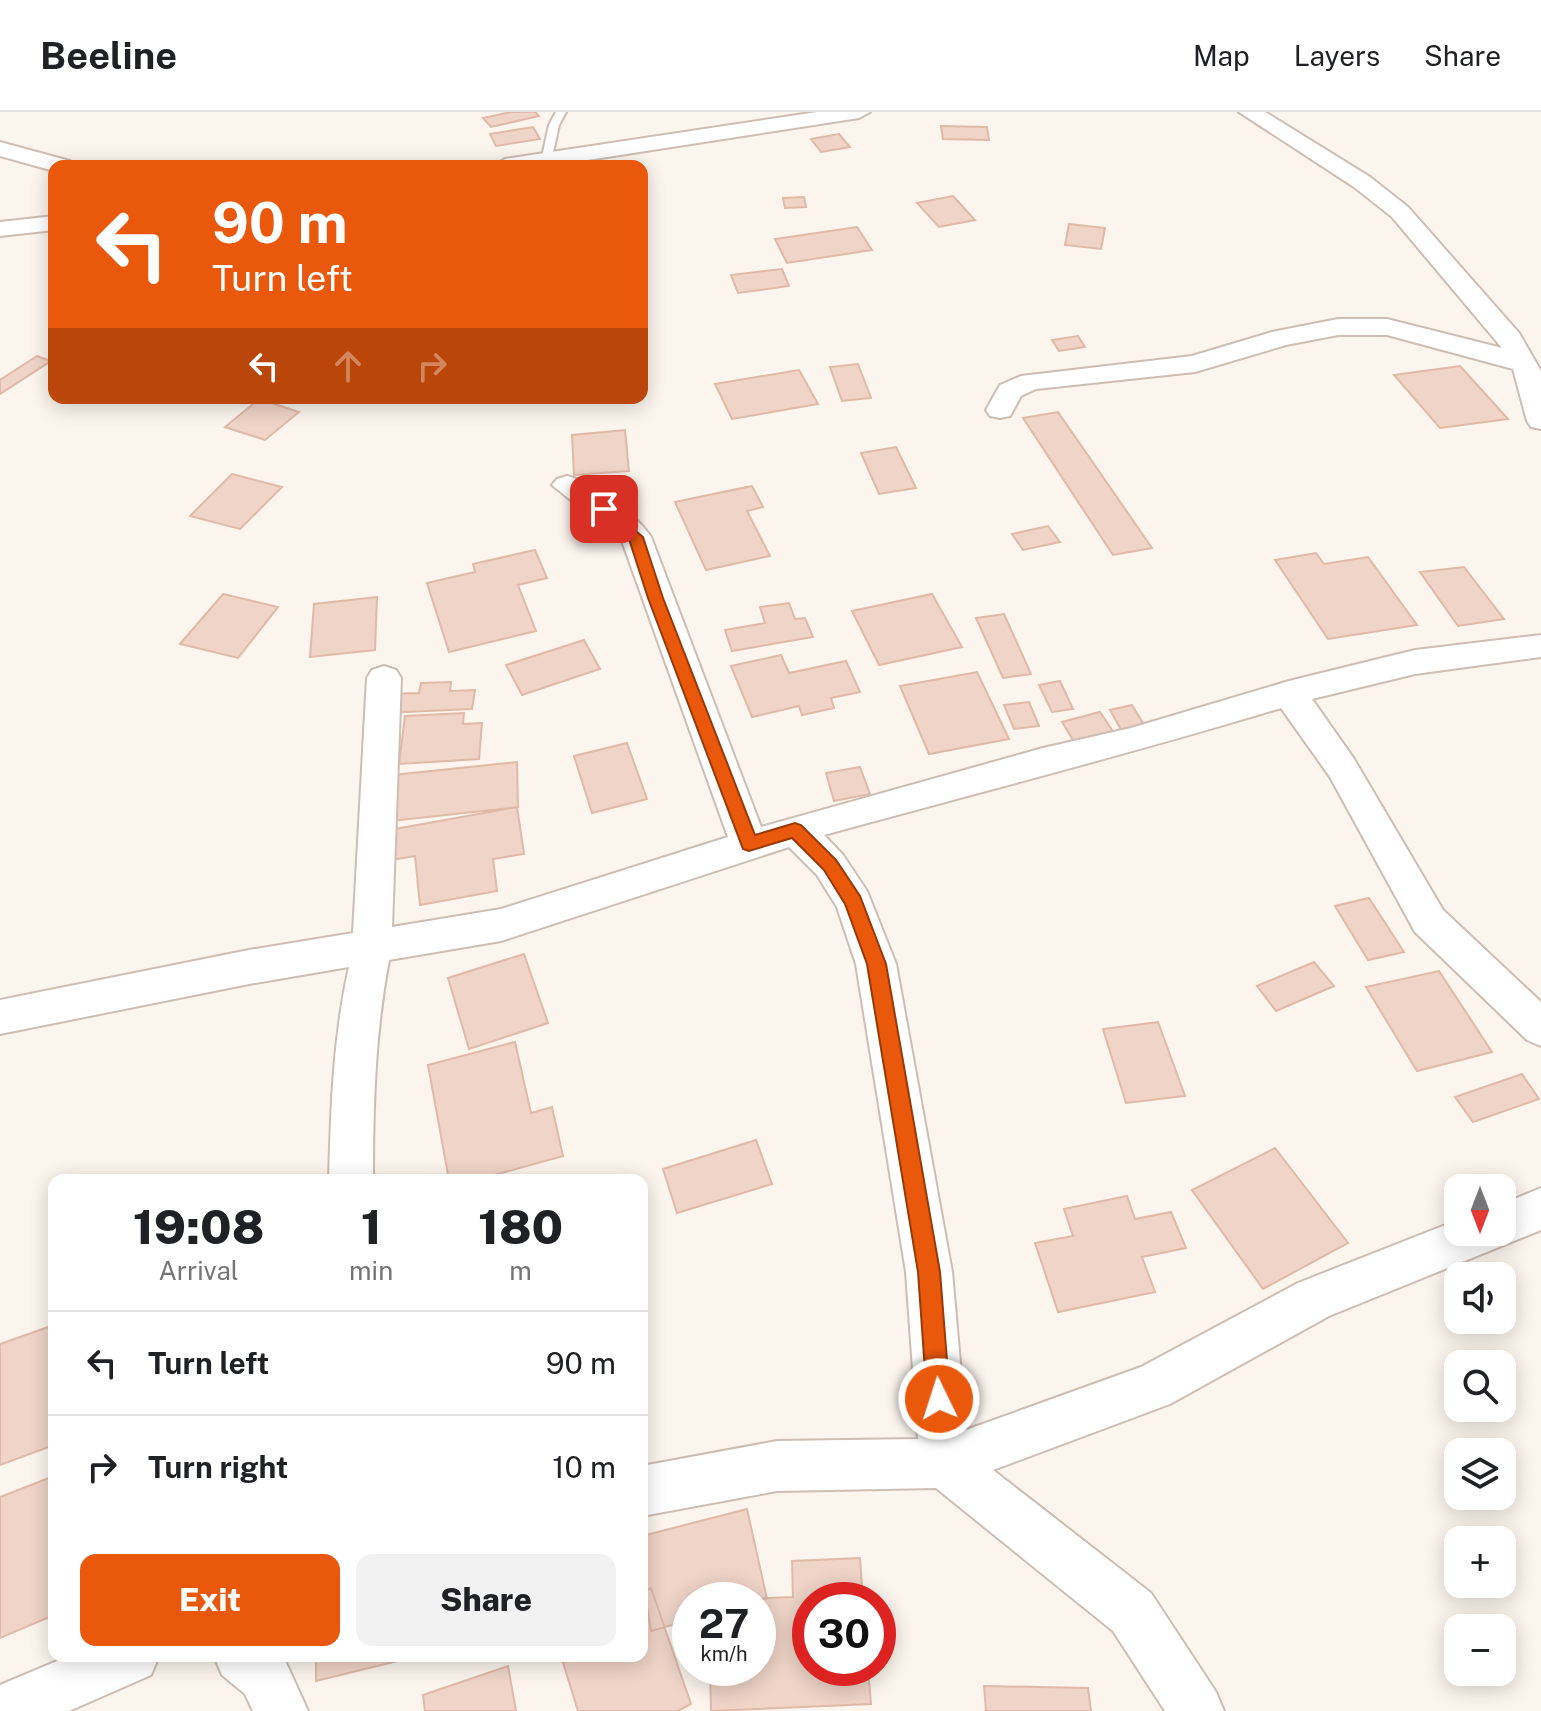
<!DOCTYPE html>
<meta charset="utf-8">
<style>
body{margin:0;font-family:"Public Sans",sans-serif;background:#f2f2f2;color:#202124;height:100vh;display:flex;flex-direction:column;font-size:30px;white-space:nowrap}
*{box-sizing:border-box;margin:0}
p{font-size:26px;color:#757577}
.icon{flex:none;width:44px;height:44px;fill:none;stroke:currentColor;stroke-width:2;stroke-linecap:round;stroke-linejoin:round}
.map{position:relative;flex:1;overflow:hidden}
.sheet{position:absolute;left:48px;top:1062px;width:600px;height:488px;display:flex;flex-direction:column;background:#fff;border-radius:16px;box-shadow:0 4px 20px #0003}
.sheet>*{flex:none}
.guide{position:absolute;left:48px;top:48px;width:600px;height:244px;border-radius:16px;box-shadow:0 4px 20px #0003;background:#ea580c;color:#fff;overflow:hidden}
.needle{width:52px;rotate:180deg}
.tools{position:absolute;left:1444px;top:1062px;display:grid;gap:16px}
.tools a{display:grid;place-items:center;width:72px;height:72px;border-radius:16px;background:#fff;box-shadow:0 4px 20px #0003;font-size:40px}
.speed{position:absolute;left:672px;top:1470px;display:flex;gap:16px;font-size:40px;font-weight:700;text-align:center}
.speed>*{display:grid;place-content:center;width:104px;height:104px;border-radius:50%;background:#fff;box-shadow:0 4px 20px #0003;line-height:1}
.speed small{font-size:20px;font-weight:400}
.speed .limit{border:12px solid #d22;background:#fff;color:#111}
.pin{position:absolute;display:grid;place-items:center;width:68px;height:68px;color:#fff;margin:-34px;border-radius:16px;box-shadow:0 4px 12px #0006}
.me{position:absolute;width:88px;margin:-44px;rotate:356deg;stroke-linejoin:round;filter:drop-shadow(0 0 6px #0008)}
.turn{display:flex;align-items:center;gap:28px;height:168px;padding:0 32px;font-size:36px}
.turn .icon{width:104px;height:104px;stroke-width:2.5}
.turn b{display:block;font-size:56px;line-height:68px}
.lanes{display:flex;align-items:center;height:76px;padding:0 32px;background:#0003;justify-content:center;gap:40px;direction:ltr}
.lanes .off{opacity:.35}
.eta{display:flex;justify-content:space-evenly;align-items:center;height:136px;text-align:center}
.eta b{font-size:48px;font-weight:800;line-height:56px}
.cta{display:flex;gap:16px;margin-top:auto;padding:16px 32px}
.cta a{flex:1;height:92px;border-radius:16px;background:#ea580c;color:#fff;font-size:32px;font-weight:800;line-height:92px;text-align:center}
.cta a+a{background:#f2f2f2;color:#202124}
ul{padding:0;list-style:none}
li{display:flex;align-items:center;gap:24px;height:104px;padding:0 32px;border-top:2px solid #e0e0e0}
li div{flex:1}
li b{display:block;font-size:30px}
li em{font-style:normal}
header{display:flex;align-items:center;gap:48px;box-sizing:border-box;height:112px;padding:0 40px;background:#fff;border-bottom:2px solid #e0e0e0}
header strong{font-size:38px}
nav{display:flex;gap:44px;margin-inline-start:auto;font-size:28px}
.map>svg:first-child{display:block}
.building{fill:#efd4c7;stroke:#e0b9a8;stroke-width:2}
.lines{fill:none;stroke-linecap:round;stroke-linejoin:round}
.lane-casing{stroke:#cdbdb3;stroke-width:4}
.street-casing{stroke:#cdbdb3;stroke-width:4}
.lane{fill:#fff;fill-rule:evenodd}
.street{fill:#fff;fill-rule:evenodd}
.route{fill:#ea580c;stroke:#983908;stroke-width:2}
</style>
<header>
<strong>Beeline</strong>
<nav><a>Map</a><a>Layers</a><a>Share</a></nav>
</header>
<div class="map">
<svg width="1541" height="1599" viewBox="0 0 1541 1599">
<rect width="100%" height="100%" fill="#fbf5ed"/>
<path class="building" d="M511 0H535L539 4 491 15 483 6Z
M941 14 987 15 989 28 943 27Z
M533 15 540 27 496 34 490 22Z
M839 22 850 35 821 40 811 27Z
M953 84 975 108 939 115 917 91Z
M804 85 806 95 785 96 783 86Z
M1069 112 1105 116 1101 137 1065 133Z
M857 115 872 138 787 151 775 127Z
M782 157 789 174 738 181 731 163Z
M1078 224 1085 235 1059 239 1052 228Z
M37 244 51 249 0 282V268Z
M858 252 871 286 842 289 830 255Z
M1460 254 1508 307 1440 316 1394 263Z
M799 258 818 292 732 307 715 272Z
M259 287 299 300 265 328 225 315Z
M1058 300 1152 436 1113 443 1023 306Z
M625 318 629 359 574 363 572 323Z
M896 335 916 376 879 382 861 341Z
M232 362 282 375 240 417 190 404Z
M752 374 763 395 747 399 770 444 706 458 675 390Z
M1048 414 1060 430 1023 438 1012 422Z
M535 438 547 466 518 473 536 519 449 540 427 471 475 460 473 452Z
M1316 441 1324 452 1368 445 1417 513 1328 527 1275 448Z
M1464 455 1504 507 1458 514 1420 460Z
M223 482 278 495 238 546 180 532Z
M932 482 962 535 879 553 852 499Z
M377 485 375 538 310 545 314 492Z
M789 491 795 507 805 506 813 525 732 539 725 518 765 511 760 495Z
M1004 502 1031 562 1003 566 976 506Z
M584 528 600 557 522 583 506 553Z
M781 543 789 561 846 549 860 580 831 586 834 596 802 603 799 594 752 605 731 554Z
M977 560 1009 627 929 642 900 574Z
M1060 569 1073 597 1052 600 1039 573Z
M451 570 450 579 475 578 472 597 384 601 387 582 419 581 421 571Z
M1029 590 1039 614 1014 617 1004 593Z
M1132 593 1146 616 1123 621 1110 598Z
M1100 600 1116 624 1077 635 1062 610Z
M464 601 463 612 482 611 479 647 399 652 405 604Z
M627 631 647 687 592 701 574 644Z
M517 650 518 695 392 709 393 663Z
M860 655 870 682 834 689 826 661Z
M517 695 524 742 493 747 497 779 420 793 415 744 391 748 389 718Z
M1369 786 1404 840 1368 848 1335 794Z
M524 842 548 911 469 937 448 866Z
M1314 850 1334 874 1276 899 1257 874Z
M1439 859 1492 940 1417 959 1366 875Z
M1158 910 1185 984 1126 991 1103 917Z
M515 930 531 1001 552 995 563 1044 476 1068H449L428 953Z
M1522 962 1539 987 1473 1010 1455 985Z
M756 1028 772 1072 677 1101 663 1057Z
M1275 1036 1348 1131 1263 1177 1192 1078Z
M1127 1084 1135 1107 1171 1100 1186 1136 1142 1145 1155 1180 1058 1200 1035 1131 1073 1124 1064 1097Z
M54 1213V1333L0 1353V1232Z
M54 1364V1503L0 1526V1385Z
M747 1397 767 1487 690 1488V1508L651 1519 642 1464V1424Z
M860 1446 863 1488H810V1556H868L871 1592 711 1599 710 1556H758V1488H716L793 1485 792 1449Z
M651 1476 691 1592 678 1599H578L561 1544H642V1481Z
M316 1544H405L406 1547 316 1569Z
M508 1554 516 1599H425L423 1583Z
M984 1574 1088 1576 1091 1599H986Z"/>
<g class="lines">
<defs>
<path id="lane" d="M556 0H566L559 13 552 45 547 48 542 45 549 13Z"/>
<path id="street" d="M817 0H870L859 6 549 54H494L505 47Z
M1239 0H1265L1370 65 1408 95 1519 221 1541 259V317L1531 315 1527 309 1513 257 1387 223H1338L1286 233 1195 260 1036 277 1021 284 1010 304 1000 306 990 304 986 298 1000 273 1021 264 1192 244 1272 220 1338 207H1387L1502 236 1392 105 1354 75Z
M0 30 70 49 73 54H54V59L0 44Z
M54 104V118L0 124V110Z
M567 364C592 370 637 403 651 425L761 715 1043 636 1131 616 1289 569 1415 538 1541 523V545L1415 562 1312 587 1354 647 1443 798 1541 890V934L1527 928 1415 820 1330 665 1281 596C1130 642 976 681 824 723L843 743 867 779 896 852 952 1160 966 1318 1141 1255 1298 1171 1458 1108V1120H1502V1092L1541 1076V1118L1329 1204 1170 1292 993 1358 1151 1481 1216 1580 1224 1599H1165L1113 1519 936 1376 777 1379 642 1404V1354L777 1329 918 1327 906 1160 856 852 837 795 817 763 789 735 501 829 389 848C375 921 373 993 373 1068H329C331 996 333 926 349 855L249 872 0 922V888L249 838 353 821 367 566 372 558 384 554 396 558 401 566 392 815 501 797 728 725 622 429 552 373 557 367Z
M69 1544H159L151 1563 69 1599H0V1573Z
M214 1544H283L308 1599H253L245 1582 222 1563Z"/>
</defs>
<use href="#lane" class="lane-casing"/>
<use href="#street" class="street-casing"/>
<use href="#lane" class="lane"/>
<use href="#street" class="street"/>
</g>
<path class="route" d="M604 392 643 425 663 486 755 723 795 711 801 713 836 748 860 784 886 852 940 1160 950 1287 947 1295 939 1299 931 1295 927 1287 918 1160 867 852 845 792 824 758 792 726 749 739 743 737 648 486 629 427 599 400V394Z"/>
</svg>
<div class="tools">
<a><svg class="needle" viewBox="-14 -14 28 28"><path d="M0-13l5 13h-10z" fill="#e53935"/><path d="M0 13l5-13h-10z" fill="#757577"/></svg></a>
<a><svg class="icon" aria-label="sound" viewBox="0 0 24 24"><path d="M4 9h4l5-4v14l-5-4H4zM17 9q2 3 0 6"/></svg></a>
<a><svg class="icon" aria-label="search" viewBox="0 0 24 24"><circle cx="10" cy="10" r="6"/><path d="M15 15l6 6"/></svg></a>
<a><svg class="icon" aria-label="layers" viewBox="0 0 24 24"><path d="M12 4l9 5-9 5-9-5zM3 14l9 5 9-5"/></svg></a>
<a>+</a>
<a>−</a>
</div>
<div class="speed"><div>27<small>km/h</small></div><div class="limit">30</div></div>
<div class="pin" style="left:604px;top:397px;background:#d93025"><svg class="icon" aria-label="arrive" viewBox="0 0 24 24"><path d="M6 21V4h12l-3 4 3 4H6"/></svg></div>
<svg class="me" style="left:939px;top:1287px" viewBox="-20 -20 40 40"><circle r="17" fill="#ea580c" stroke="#fff" stroke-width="3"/><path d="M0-11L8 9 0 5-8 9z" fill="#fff"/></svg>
<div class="guide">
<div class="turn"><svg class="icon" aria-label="left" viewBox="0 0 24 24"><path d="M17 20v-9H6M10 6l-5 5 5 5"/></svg><div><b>90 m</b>Turn left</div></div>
<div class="lanes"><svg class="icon" aria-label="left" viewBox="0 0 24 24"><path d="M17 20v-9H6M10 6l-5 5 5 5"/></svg><svg class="icon off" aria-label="ahead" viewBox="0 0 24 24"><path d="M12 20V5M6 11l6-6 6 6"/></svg><svg class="icon off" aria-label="right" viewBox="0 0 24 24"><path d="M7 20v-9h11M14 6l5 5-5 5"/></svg></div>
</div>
<section class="sheet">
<div class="eta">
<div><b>19:08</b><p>Arrival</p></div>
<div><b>1</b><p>min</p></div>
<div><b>180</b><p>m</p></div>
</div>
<ul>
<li><svg class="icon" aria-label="left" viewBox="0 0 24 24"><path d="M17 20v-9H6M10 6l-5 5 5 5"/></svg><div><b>Turn left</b></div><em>90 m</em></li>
<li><svg class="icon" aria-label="right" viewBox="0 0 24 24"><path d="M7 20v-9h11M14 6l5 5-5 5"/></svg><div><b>Turn right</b></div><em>10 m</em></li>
</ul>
<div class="cta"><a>Exit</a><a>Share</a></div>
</section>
</div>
